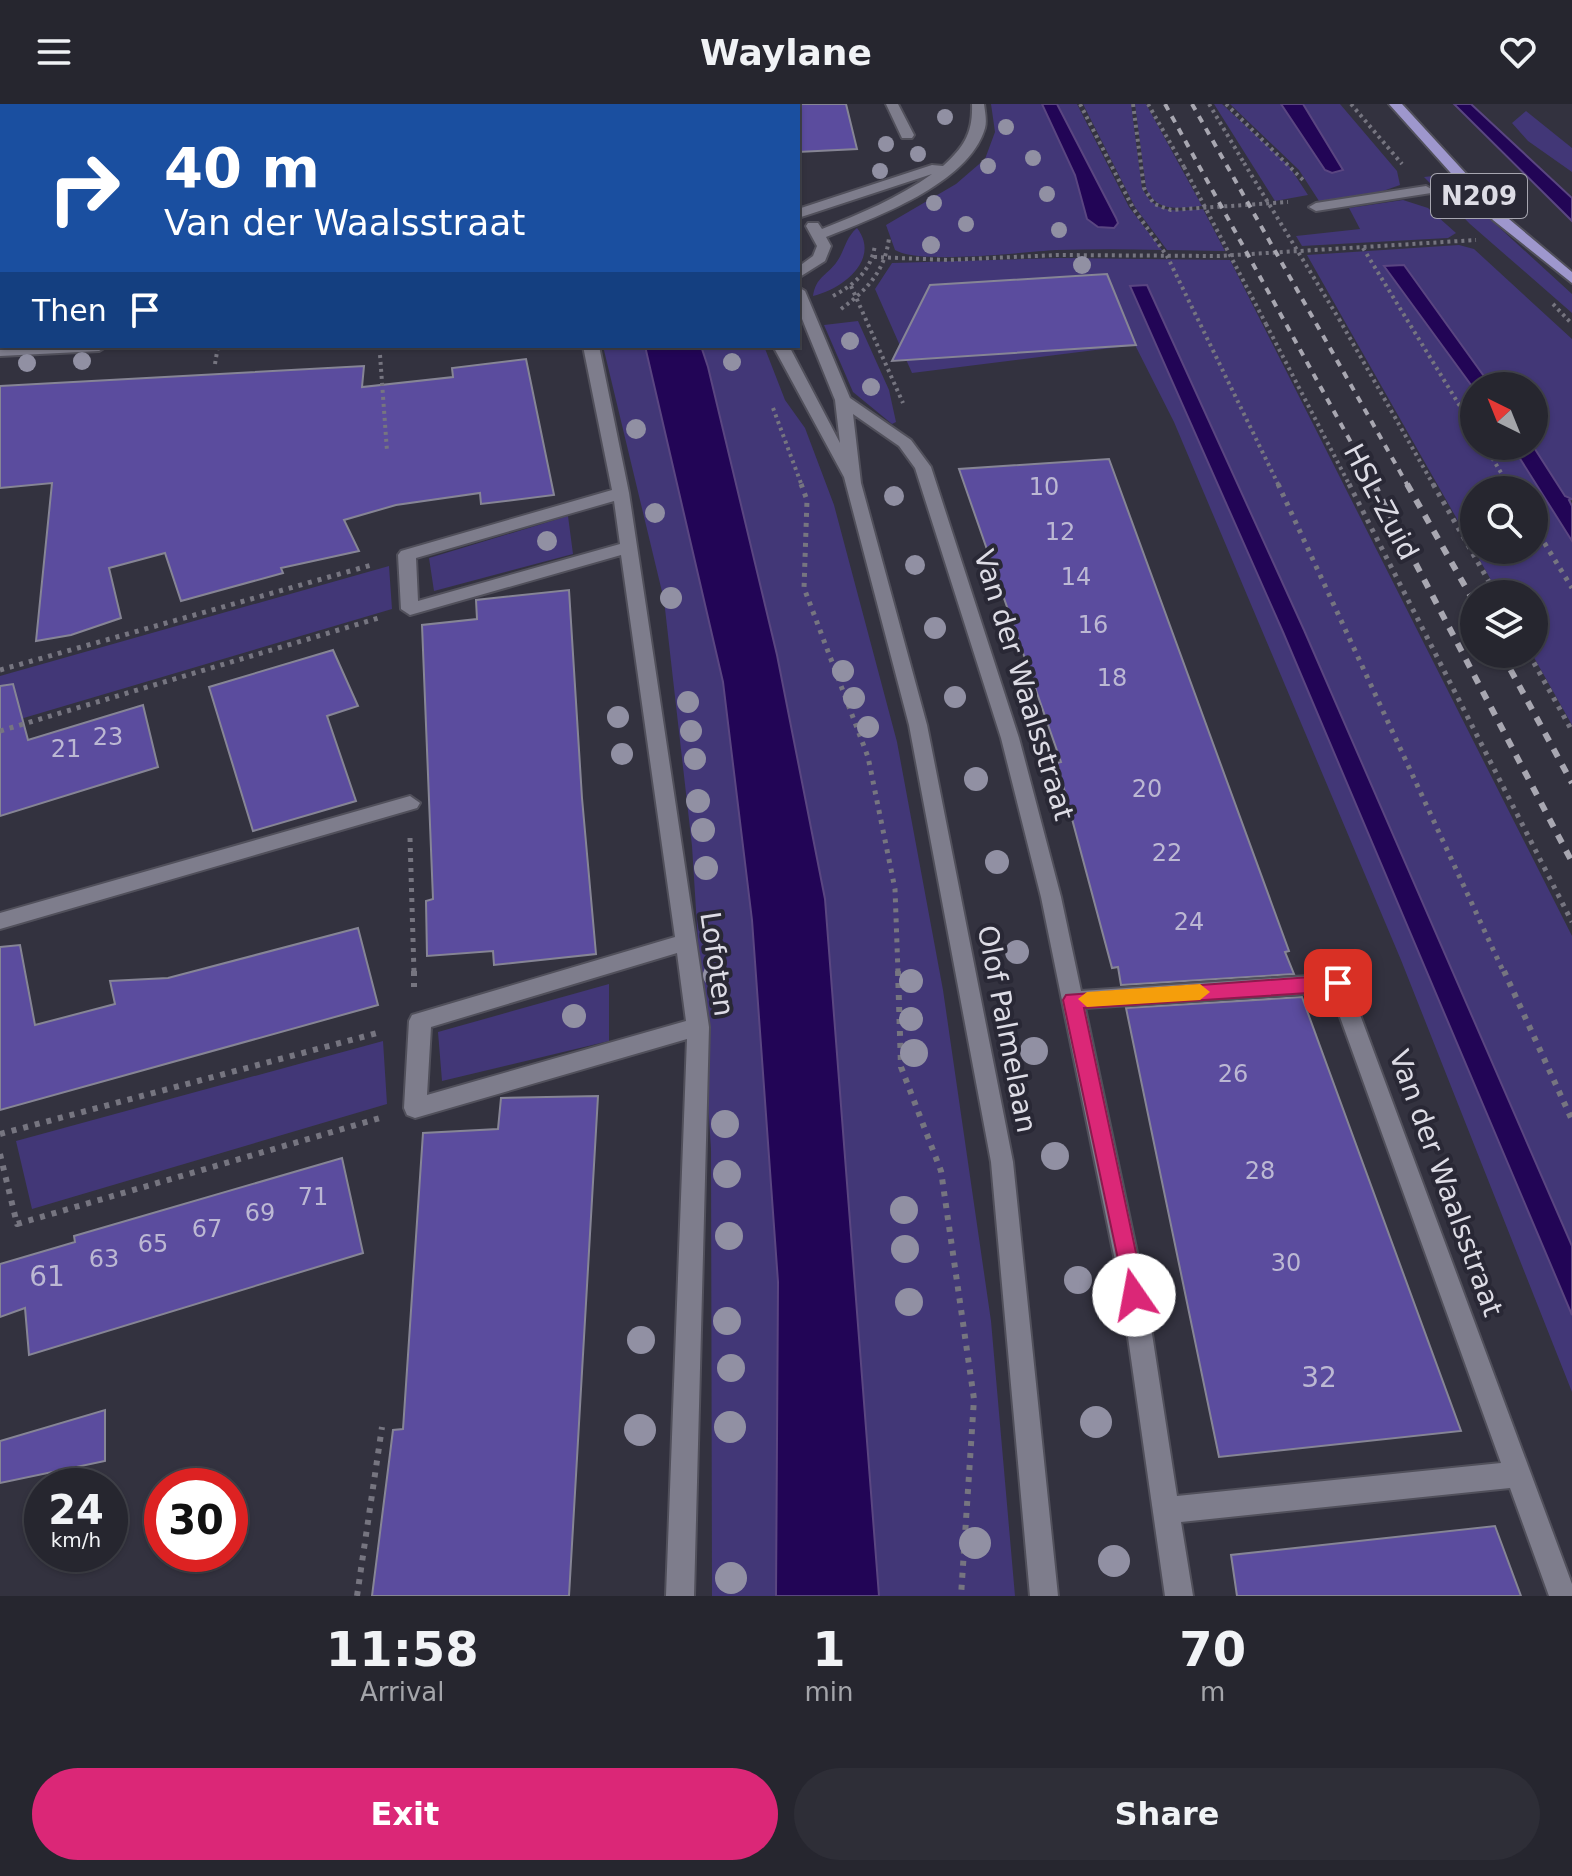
<!DOCTYPE html>
<style>
body{margin:0;font-family:"DejaVu Sans",sans-serif;background:#2e2e37;color:#f1f3f6;height:100vh;display:flex;flex-direction:column;font-size:30px;white-space:nowrap}
*{box-sizing:border-box;margin:0}
p{font-size:26px;color:#a4a5aa}
.icon{flex:none;width:44px;height:44px;fill:none;stroke:currentColor;stroke-width:2;stroke-linecap:round;stroke-linejoin:round}
.map{position:relative;height:1492px;overflow:hidden}
.panel{display:flex;flex-direction:column;background:#26262f;flex:1}
.panel>*{flex:none}
.top-card{position:absolute;left:0px;top:0px;width:800px;height:244px;box-shadow:0 2px 6px #0004,0 0 0 2px #42434b;background:#1a4fa0;color:#fff;overflow:hidden}
.needle{width:52px;rotate:317deg}
.controls{position:absolute;left:1460px;top:268px;display:grid;gap:16px}
.controls a{display:grid;place-items:center;width:88px;height:88px;border-radius:50%;background:#26262f;box-shadow:0 2px 6px #0004,0 0 0 2px #42434b;font-size:40px}
.speed{position:absolute;left:24px;top:1364px;display:flex;gap:16px;font-size:40px;font-weight:700;text-align:center}
.speed>*{display:grid;place-content:center;width:104px;height:104px;border-radius:50%;background:#26262f;box-shadow:0 2px 6px #0004,0 0 0 2px #42434b;line-height:1}
.speed small{font-size:20px;font-weight:400}
.speed .limit{border:12px solid #d22;background:#fff;color:#111}
.pin{position:absolute;display:grid;place-items:center;width:68px;height:68px;color:#fff;margin:-34px;border-radius:16px;box-shadow:0 4px 12px #0006}
.me{position:absolute;width:88px;margin:-44px;rotate:348deg;stroke-linejoin:round;filter:drop-shadow(0 0 6px #0008)}
.turn{display:flex;align-items:center;gap:28px;height:168px;padding:0 32px;font-size:36px}
.turn .icon{width:104px;height:104px;stroke-width:2.5}
.turn b{display:block;font-size:56px;line-height:68px}
.then{display:flex;align-items:center;height:76px;padding:0 32px;background:#0003;gap:16px;font-size:30px}
.eta{display:flex;justify-content:space-evenly;align-items:center;height:136px;text-align:center}
.eta b{font-size:48px;font-weight:700;line-height:56px}
.cta{display:flex;gap:16px;margin-top:auto;padding:16px 32px}
.cta a{flex:1;height:92px;border-radius:48px;background:#db2777;color:#fff;font-size:32px;font-weight:700;line-height:92px;text-align:center}
.cta a+a{background:#2e2e37;color:#f1f3f6}
header{display:flex;justify-content:space-between;align-items:center;height:104px;padding:0 32px;background:#26262f;font-size:36px;font-weight:700}
.map>svg:first-child{display:block}
.green{fill:#423777}
.water{fill:#220556;stroke:#5a4681;stroke-width:2}
.building{fill:#5b4c9e;stroke:#868595;stroke-width:2}
.lines{fill:none;stroke-linecap:round;stroke-linejoin:round}
.minor-casing{stroke:#51505b;stroke-width:4}
.major-casing{stroke:#51505b;stroke-width:4}
.path-far2{stroke:#767580;stroke-width:4;stroke-dasharray:3 4;stroke-linecap:butt}
.path-far1{stroke:#767580;stroke-width:5;stroke-dasharray:4 6;stroke-linecap:butt}
.path{stroke:#767580;stroke-width:6;stroke-dasharray:5 7;stroke-linecap:butt}
.minor{fill:#7e7d8c;fill-rule:evenodd}
.major{fill:#9e97cd;fill-rule:evenodd}
.rail-far1{stroke:#a8a7b1;stroke-width:4;stroke-dasharray:7 7;stroke-linecap:butt}
.rail{stroke:#a8a7b1;stroke-width:6;stroke-dasharray:9 9;stroke-linecap:butt}
.path-bridge{stroke:#767580;stroke-width:4;stroke-dasharray:3 4;stroke-linecap:butt}
.tree{fill:#9190a3}
.route{fill:#db2777;stroke:#8e194d;stroke-width:2}
.slow{fill:#f59e0b}
.labels{text-anchor:middle;dominant-baseline:central;stroke-width:8;stroke-linejoin:round;paint-order:stroke}
.number-label{font-size:24px;fill:#bcb8d3}
.shield{fill:#292835;stroke:#a7a6b0;stroke-width:2}
.shield-label{font-size:26px;font-weight:bold;fill:#dddce5}
.street-label{font-size:28px;fill:#dddce5;stroke:#292835}
.near-number-label{font-size:28px;fill:#bcb8d3}
</style>
<header><svg class="icon" aria-label="menu" viewBox="0 0 24 24"><path d="M4 6h16M4 12h16M4 18h16"/></svg>Waylane<svg class="icon" aria-label="heart" viewBox="0 0 24 24"><path d="M12 20l-8-8c-3-5 5-10 8-4 3-6 11-1 8 4z"/></svg></header>
<div class="map">
<svg width="1572" height="1492" viewBox="0 0 1572 1492">
<rect width="100%" height="100%" fill="#33323f"/>
<path class="green" d="M991 0H1077L1129 103 1162 146C1127 145 1091 145 1056 146 1022 148 920 161 895 146L886 121 956 80 985 55 995 28Z
M1083 0H1131L1142 84C1155 111 1177 107 1203 105L1225 147 1167 146 1135 103Z
M1135 0H1146L1202 102C1178 104 1157 109 1146 84Z
M1214 0H1222L1289 62 1308 91 1275 97Z
M1230 0H1281L1325 66 1336 69 1303 0H1340L1397 67 1400 81 1383 87 1319 97 1299 66Z
M1526 7 1572 44V68L1528 37 1512 19Z
M1442 71 1572 190V209L1470 120 1424 73Z
M1403 96 1428 104 1456 129 1448 134 1302 142 1296 132 1360 125 1349 104Z
M857 124C881 155 843 185 813 192 816 173 826 172 836 159 845 147 845 134 857 124Z
M1459 141 1474 145 1572 235V395L1565 392 1533 342 1534 282H1491L1431 199 1384 162 1474 285V342H1512L1572 437V621L1532 550 1534 490H1499L1474 446H1534V386H1474V445L1307 151Z
M1060 154 1230 156 1572 832V1142L1304 526 1147 181 1130 183 1283 528 1572 1211V1288L1401 856 1174 318 1135 241 912 269 875 185 892 159Z
M858 217 889 286 896 318 892 320 853 288 824 221Z
M603 242H645L723 578 752 816 778 1178 776 1492H712L711 1045 692 742 664 496Z
M701 242H764L785 296 805 324 834 401 897 638 943 886 991 1217 1015 1492H879L825 795 777 551Z
M568 412 573 450 434 487 429 454Z
M389 462 392 505 0 621V572Z
M609 880V937L442 977 438 928Z
M383 937 387 1000 32 1105 16 1037Z"/>
<path class="water" d="M1042 0H1057L1116 114 1118 119 1114 124 1098 123 1087 115 1075 71Z
M1281 0H1303L1343 66 1332 69 1325 66Z
M1454 0H1471L1572 94V117Z
M1404 161 1491 282H1474V285L1384 162Z
M1147 181 1304 526 1572 1142V1211L1283 528 1130 182Z
M645 242H701L708 263 777 551 825 795 879 1492H776L778 1178 752 816 723 578Z
M1512 342H1533L1565 392 1572 395 1569 396 1572 402V437Z"/>
<path class="building" d="M798 0H846L857 45 798 48Z
M1107 170 1136 241 892 257 930 181Z
M526 255 554 391 481 400 480 389 396 401 344 416 359 447 281 464 283 469 181 497 165 449 109 464 121 514 71 531 36 537 52 379 0 384V282L364 262 362 283 453 273 452 264Z
M1109 355 1289 847 1285 848 1294 870 1121 881 1118 863 1112 864 1057 659 1061 658 959 365Z
M569 486 582 694 596 850 494 861 493 847 427 852 426 797 433 795 422 521 477 515 476 496Z
M333 546 358 602 327 612 356 697 253 727 209 583Z
M13 580 28 636 143 601 158 663 0 712V582Z
M358 824 378 901 0 1006V843L20 841 35 921 115 900 110 877 168 874Z
M1302 893 1461 1327 1219 1353 1126 904Z
M598 992 569 1492H372L393 1326 403 1325 423 1029 498 1025 501 994Z
M342 1054 363 1149 29 1251 25 1204 0 1213V1160L75 1138 74 1132Z
M105 1306V1357L0 1379V1337Z
M1495 1422 1521 1492H1237L1231 1451Z"/>
<g class="lines">
<defs>
<path id="minor" d="M286 0H298V2H286Z
M886 0H898L914 31 912 34H902Z
M972 0H984C985 8 987 17 985 24 969 80 874 114 826 133L831 142 825 157 798 174V163L813 152 817 142 806 122 808 119H818L822 125C860 110 898 94 932 70L798 114V105L932 61 943 62C964 43 973 29 972 0Z
M1426 82 1433 86 1431 89 1316 107 1309 103 1316 99Z
M0 117H2V125H0Z
M0 164H2V172H0Z
M798 183 805 187 850 294 911 336 931 363 1019 634 1061 793 1081 887 1338 870 1346 873 1572 1480V1492H1549L1510 1384 1181 1418 1193 1492H1165L1122 1191 1041 793 1001 634 915 364 899 342 853 310 861 379 927 621 1013 1058 1058 1492H1030L991 1058 909 621 844 373 773 242H789L840 339 835 296 798 205ZM1331 888 1501 1359 1177 1392 1146 1191 1085 904Z
M0 187H2V195H0Z
M0 242H107L99 247 0 252Z
M583 242H599L629 389 709 923 694 1492H666L687 935 415 1014 407 1011 404 1004 409 917 412 911 675 833 621 451 410 511 401 505 398 451 401 447 612 386ZM614 397 620 440 418 497 416 454ZM677 849 686 917 427 991 431 923Z
M410 692 420 699 417 704 0 825V809Z"/>
<path id="major" d="M1389 0H1402L1503 110 1572 168V179L1493 116Z"/>
</defs>
<use href="#minor" class="minor-casing"/>
<use href="#major" class="major-casing"/>
<path class="path-far2" d="M1080 0 1133 104 1167 152 1279 382
M1133 0 1144 84 1154 100 1171 106 1288 98
M1148 0 1184 63
M1209 0 1244 59
M1226 0 1303 76
M1351 0 1402 60
M1363 144 1474 325
M874 153 948 156 1057 151 1219 152 1476 136
M851 182 903 299
M833 192C855 180 871 167 875 141
M1553 200 1572 220
M841 205C867 186 885 167 889 134
M1339 215 1434 382
M1266 220 1350 382
M380 251 387 347
M215 260 218 242
M773 304 802 382
M1485 342 1509 382"/>
<path class="path-far1" d="M801 380 807 396 804 484 868 653 895 785 898 869
M1278 380 1504 869
M1349 380 1572 818
M1433 380 1496 490
M1508 380 1512 386
M1534 422 1572 484
M1529 550 1572 627
M0 566 375 460
M0 627 382 513
M410 734 414 869"/>
<path class="path" d="M414 867V883
M898 867 901 963 941 1067 974 1295 961 1492
M1504 867 1572 1016
M0 1030 381 928
M0 1050 17 1120 380 1014
M357 1492 382 1323"/>
<use href="#minor" class="minor"/>
<use href="#major" class="major"/>
<path class="rail-far1" d="M1165 0 1375 382
M1192 0 1408 382"/>
<path class="rail" d="M1374 380 1572 758
M1407 380 1474 498
M1502 550 1572 679"/>
<path class="path-bridge" d="M1244 59 1339 215
M1184 63 1266 220"/>
</g>
<g class="tree">
<circle cx="945" cy="13" r="8"/>
<circle cx="1006" cy="23" r="8"/>
<circle cx="886" cy="40" r="8"/>
<circle cx="918" cy="50" r="8"/>
<circle cx="1033" cy="54" r="8"/>
<circle cx="988" cy="62" r="8"/>
<circle cx="880" cy="67" r="8"/>
<circle cx="1047" cy="90" r="8"/>
<circle cx="934" cy="99" r="8"/>
<circle cx="966" cy="120" r="8"/>
<circle cx="1059" cy="126" r="8"/>
<circle cx="931" cy="141" r="9"/>
<circle cx="1082" cy="161" r="9"/>
<circle cx="850" cy="237" r="9"/>
<circle cx="82" cy="257" r="9"/>
<circle cx="732" cy="258" r="9"/>
<circle cx="27" cy="259" r="9"/>
<circle cx="871" cy="283" r="9"/>
<circle cx="636" cy="325" r="10"/>
<circle cx="894" cy="392" r="10"/>
<circle cx="655" cy="409" r="10"/>
<circle cx="547" cy="437" r="10"/>
<circle cx="915" cy="461" r="10"/>
<circle cx="671" cy="494" r="11"/>
<circle cx="935" cy="524" r="11"/>
<circle cx="843" cy="567" r="11"/>
<circle cx="955" cy="593" r="11"/>
<circle cx="854" cy="594" r="11"/>
<circle cx="688" cy="598" r="11"/>
<circle cx="618" cy="613" r="11"/>
<circle cx="868" cy="623" r="11"/>
<circle cx="691" cy="627" r="11"/>
<circle cx="622" cy="650" r="11"/>
<circle cx="695" cy="655" r="11"/>
<circle cx="976" cy="675" r="12"/>
<circle cx="698" cy="697" r="12"/>
<circle cx="703" cy="726" r="12"/>
<circle cx="997" cy="758" r="12"/>
<circle cx="706" cy="764" r="12"/>
<circle cx="1017" cy="848" r="12"/>
<circle cx="715" cy="871" r="12"/>
<circle cx="911" cy="877" r="12"/>
<circle cx="574" cy="912" r="12"/>
<circle cx="911" cy="915" r="12"/>
<circle cx="1034" cy="947" r="14"/>
<circle cx="914" cy="949" r="14"/>
<circle cx="725" cy="1020" r="14"/>
<circle cx="1055" cy="1052" r="14"/>
<circle cx="727" cy="1070" r="14"/>
<circle cx="904" cy="1106" r="14"/>
<circle cx="729" cy="1132" r="14"/>
<circle cx="905" cy="1145" r="14"/>
<circle cx="1078" cy="1176" r="14"/>
<circle cx="909" cy="1198" r="14"/>
<circle cx="727" cy="1217" r="14"/>
<circle cx="641" cy="1236" r="14"/>
<circle cx="731" cy="1264" r="14"/>
<circle cx="1096" cy="1318" r="16"/>
<circle cx="730" cy="1323" r="16"/>
<circle cx="640" cy="1326" r="16"/>
<circle cx="975" cy="1439" r="16"/>
<circle cx="1114" cy="1457" r="16"/>
<circle cx="731" cy="1474" r="16"/>
</g>
<path class="route" d="M1338 871 1348 879 1338 887 1084 904 1145 1191 1142 1198 1134 1201 1127 1198 1063 896 1066 891Z"/>
<path class="slow" d="M1200 880 1210 888 1200 896 1087 903 1078 895 1087 888Z"/>
<g class="labels">
<g class="number-label">
<text x="1044" y="383">10</text>
<text x="1060" y="428">12</text>
<text x="1076" y="473">14</text>
<text x="1093" y="521">16</text>
<text x="1112" y="574">18</text>
<text x="108" y="633">23</text>
<text x="66" y="645">21</text>
<text x="1147" y="685">20</text>
<text x="1167" y="749">22</text>
<text x="1189" y="818">24</text>
<text x="1233" y="970">26</text>
<text x="1260" y="1067">28</text>
<text x="313" y="1093">71</text>
<text x="260" y="1109">69</text>
<text x="207" y="1125">67</text>
<text x="153" y="1140">65</text>
<text x="104" y="1155">63</text>
<text x="1286" y="1159">30</text>
</g>
<rect class="shield" x="1431" y="70" width="96" height="44" rx="6"/>
<g class="shield-label">
<text x="1479" y="92">N209</text>
</g>
<g class="street-label">
<text transform="translate(1381 398) rotate(62)">HSL-Zuid</text>
<text transform="translate(1024 581) rotate(73)">Van der Waalsstraat</text>
<text transform="translate(717 860) rotate(82)">Lofoten</text>
<text transform="translate(1007 925) rotate(79)">Olof Palmelaan</text>
<text transform="translate(1446 1079) rotate(70)">Van der Waalsstraat</text>
</g>
<g class="near-number-label">
<text x="47" y="1172">61</text>
<text x="1319" y="1273">32</text>
</g>
</g>
</svg>
<div class="controls">
<a><svg class="needle" viewBox="-14 -14 28 28"><path d="M0-13l5 13h-10z" fill="#e53935"/><path d="M0 13l5-13h-10z" fill="#a4a5aa"/></svg></a>
<a><svg class="icon" aria-label="search" viewBox="0 0 24 24"><circle cx="10" cy="10" r="6"/><path d="M15 15l6 6"/></svg></a>
<a><svg class="icon" aria-label="layers" viewBox="0 0 24 24"><path d="M12 4l9 5-9 5-9-5zM3 14l9 5 9-5"/></svg></a>
</div>
<div class="speed"><div>24<small>km/h</small></div><div class="limit">30</div></div>
<div class="pin" style="left:1338px;top:879px;background:#d93025"><svg class="icon" aria-label="arrive" viewBox="0 0 24 24"><path d="M6 21V4h12l-3 4 3 4H6"/></svg></div>
<svg class="me" style="left:1134px;top:1191px" viewBox="-20 -20 40 40"><circle r="19" fill="#fff"/><path d="M0-13L10 11 0 6-10 11z" fill="#db2777"/></svg>
<div class="top-card">
<div class="turn"><svg class="icon" aria-label="right" viewBox="0 0 24 24"><path d="M7 20v-9h11M14 6l5 5-5 5"/></svg><div><b>40 m</b>Van der Waalsstraat</div></div>
<div class="then">Then<svg class="icon" aria-label="arrive" viewBox="0 0 24 24"><path d="M6 21V4h12l-3 4 3 4H6"/></svg></div>
</div>
</div>
<section class="panel">
<div class="eta">
<div><b>11:58</b><p>Arrival</p></div>
<div><b>1</b><p>min</p></div>
<div><b>70</b><p>m</p></div>
</div>
<div class="cta"><a>Exit</a><a>Share</a></div>
</section>
